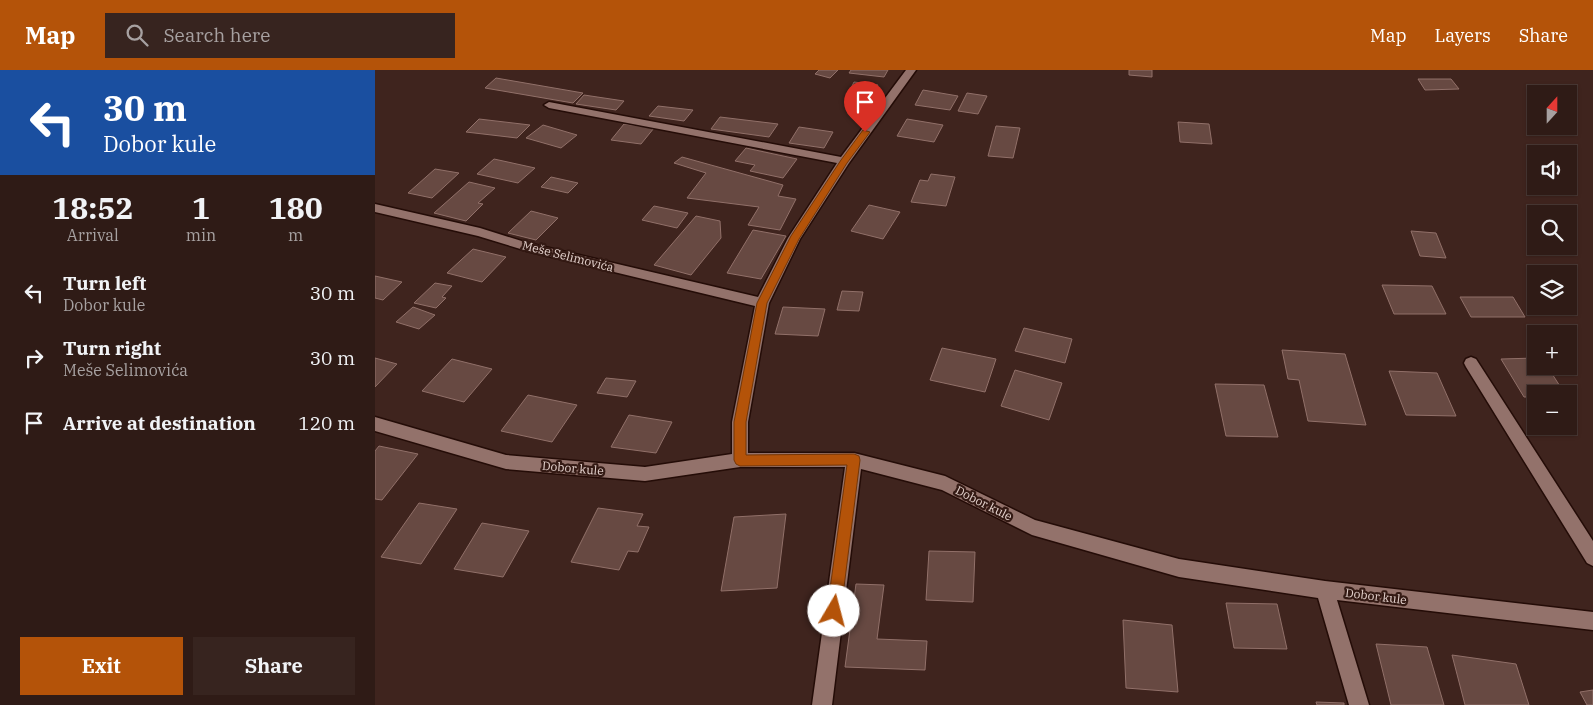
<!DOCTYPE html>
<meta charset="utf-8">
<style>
body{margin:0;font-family:"IBM Plex Serif",serif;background:#37241f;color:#f1f3f6;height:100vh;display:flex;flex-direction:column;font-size:19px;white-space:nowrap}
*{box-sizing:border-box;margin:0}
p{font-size:16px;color:#a7a1a1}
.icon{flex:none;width:28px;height:28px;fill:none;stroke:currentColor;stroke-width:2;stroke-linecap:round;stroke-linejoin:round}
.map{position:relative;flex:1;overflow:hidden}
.panel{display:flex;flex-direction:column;background:#2f1b16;width:375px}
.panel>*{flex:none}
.top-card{background:#1a4fa0;color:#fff;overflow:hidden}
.needle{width:32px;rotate:21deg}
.buttons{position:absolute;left:1152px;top:15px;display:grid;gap:10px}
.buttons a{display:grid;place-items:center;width:50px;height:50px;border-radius:0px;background:#2f1b16;box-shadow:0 1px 4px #0004,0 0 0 1px #4a3935;font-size:25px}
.pin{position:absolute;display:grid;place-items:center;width:42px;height:42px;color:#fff;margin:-51px -21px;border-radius:50% 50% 50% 0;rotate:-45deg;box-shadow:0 0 5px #0007}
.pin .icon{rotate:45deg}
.me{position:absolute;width:55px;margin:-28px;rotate:8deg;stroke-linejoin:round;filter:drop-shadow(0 0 4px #0008)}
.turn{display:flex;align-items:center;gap:18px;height:105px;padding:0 20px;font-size:22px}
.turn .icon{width:65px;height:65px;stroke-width:2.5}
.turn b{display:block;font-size:35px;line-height:42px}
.eta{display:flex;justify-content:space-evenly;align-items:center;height:85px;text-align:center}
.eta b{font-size:30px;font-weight:700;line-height:35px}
.button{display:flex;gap:10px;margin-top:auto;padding:10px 20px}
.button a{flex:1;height:58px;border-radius:0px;background:#b45309;color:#fff;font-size:20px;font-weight:700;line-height:58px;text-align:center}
.button a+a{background:#37241f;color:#f1f3f6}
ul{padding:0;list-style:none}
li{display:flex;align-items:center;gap:15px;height:65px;padding:0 20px}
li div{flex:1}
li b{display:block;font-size:19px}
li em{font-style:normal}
header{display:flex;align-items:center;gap:30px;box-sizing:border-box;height:70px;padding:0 25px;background:#b45309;color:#fff}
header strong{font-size:24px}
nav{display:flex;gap:28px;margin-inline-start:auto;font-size:18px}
.search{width:350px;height:45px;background:#37241f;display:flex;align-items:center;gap:12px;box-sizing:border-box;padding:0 18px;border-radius:0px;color:#a7a1a1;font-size:19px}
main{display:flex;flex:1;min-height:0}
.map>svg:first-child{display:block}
.building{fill:#674942;stroke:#917069}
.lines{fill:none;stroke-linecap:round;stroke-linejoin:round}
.minor-casing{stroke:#240c07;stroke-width:3}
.minor{fill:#93726b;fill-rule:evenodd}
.route{fill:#b45309;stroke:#753606}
.labels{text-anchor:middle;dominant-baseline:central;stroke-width:4.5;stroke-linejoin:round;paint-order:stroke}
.street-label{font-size:12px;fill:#e4d2cd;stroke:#341a14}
</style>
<header>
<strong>Map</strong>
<div class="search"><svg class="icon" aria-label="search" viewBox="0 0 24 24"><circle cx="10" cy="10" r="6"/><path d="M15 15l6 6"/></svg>Search here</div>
<nav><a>Map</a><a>Layers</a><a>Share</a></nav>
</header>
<main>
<section class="panel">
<div class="top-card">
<div class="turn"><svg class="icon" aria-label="left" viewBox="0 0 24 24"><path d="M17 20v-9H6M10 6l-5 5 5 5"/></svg><div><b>30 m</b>Dobor kule</div></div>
</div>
<div class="eta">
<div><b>18:52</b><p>Arrival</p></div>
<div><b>1</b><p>min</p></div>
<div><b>180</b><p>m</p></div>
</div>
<ul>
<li><svg class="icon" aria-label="left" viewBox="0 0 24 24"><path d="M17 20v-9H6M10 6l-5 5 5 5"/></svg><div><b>Turn left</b><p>Dobor kule</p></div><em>30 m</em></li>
<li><svg class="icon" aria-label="right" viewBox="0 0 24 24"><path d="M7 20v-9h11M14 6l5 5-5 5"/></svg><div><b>Turn right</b><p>Meše Selimovića</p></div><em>30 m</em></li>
<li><svg class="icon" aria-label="arrive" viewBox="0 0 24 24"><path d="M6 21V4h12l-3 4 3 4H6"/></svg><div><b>Arrive at destination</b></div><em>120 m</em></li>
</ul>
<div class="button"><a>Exit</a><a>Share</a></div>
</section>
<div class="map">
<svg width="1218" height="635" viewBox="0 0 1218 635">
<rect width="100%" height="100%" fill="#3f241e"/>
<path class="building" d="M444 0H463L455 8 440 4Z
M476 0H513L509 7 474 3Z
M754 0H777V7L754 5Z
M121 8 208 23 198 33 110 18Z
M1043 9H1076L1084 19 1050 20Z
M479 12 503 15 496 29 472 26Z
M548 20 583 26 575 40 540 35Z
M592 23 612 26 603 44 583 41Z
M209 25 249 31 241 40 201 34Z
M283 36 318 40 309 51 274 46Z
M345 47 403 54 394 67 336 59Z
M104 49 155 55 142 68 91 62Z
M532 49 568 55 559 72 522 66Z
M803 52 834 54 837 74 805 72Z
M249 54 279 58 266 74 236 70Z
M168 55 202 65 186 78 151 68Z
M621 56 645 58 638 88 613 86Z
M424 57 458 62 449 78 414 73Z
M371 78 422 89 408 108 375 101 380 95 360 91Z
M307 87 408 115 403 126 421 129 405 160 373 155 384 137 312 128 331 103 299 93Z
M119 89 160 98 143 113 102 104Z
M60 99 84 103 57 128 33 123Z
M556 104 580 107 571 136 536 132 545 110 553 111Z
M176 107 203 113 193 123 166 117Z
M94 112 120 118 103 133 108 134 91 151 59 143Z
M494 135 525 142 508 169 476 161Z
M279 136 313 143 302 158 267 150Z
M156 141 183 148 161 170 133 163Z
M321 146 345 151 346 168 316 205 279 195Z
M378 160 411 166 386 209 352 203Z
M1036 161 1061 163 1071 188 1045 186Z
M98 179 131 187 107 212 72 203Z
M0 206 27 212 8 230 0 228Z
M60 213 77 216 67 227 71 228 61 238 39 233Z
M1007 215 1057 216 1071 244H1019Z
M467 221 488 222 484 241 462 240Z
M1085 227H1138L1150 247H1096Z
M38 237 60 245 44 259 21 252Z
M408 237 450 239 443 266 400 264Z
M649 258 697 269 690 293 640 281Z
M567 278 621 289 610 322 555 310Z
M907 280 970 284 991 355 933 351 924 310 913 309Z
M0 288 22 294 0 317Z
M1161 288V296H1172L1190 324H1161V327H1149L1126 289Z
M77 289 117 299 89 332 47 321Z
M640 300 687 313 674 350 626 336Z
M1014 301 1062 303 1081 346 1031 345Z
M231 308 261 311 252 327 222 323Z
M840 314 889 315 903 367 851 366Z
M153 325 202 335 177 372 126 361Z
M254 345 297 352 281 383 236 377Z
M4 376 43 384 7 430 0 429V381Z
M44 433 82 439 46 494 6 487Z
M223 438 268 444 262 456 274 457 263 482 253 481 244 500 196 492Z
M411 444 402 518 346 521 359 447Z
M107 453 154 461 128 507 79 499Z
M554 481 600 482 598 532 551 530Z
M481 514 509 515 502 569 552 571 550 600 470 597Z
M851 533 902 534 912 579 859 578Z
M748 550 797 555 803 622 751 618Z
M1001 574 1052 577 1069 635H1016Z
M1077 585 1141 594 1154 635H1090Z
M1218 620V635H1212L1205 622Z
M941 632 969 633V635H942Z"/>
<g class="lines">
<defs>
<path id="minor" d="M531 0H541L474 93 425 169 394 233 373 352V383H479L570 406 660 450 804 489 950 511 1218 542V560L962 530 994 635H974L943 528 804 507 657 465 567 420 486 399 457 635H437L470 397H365L270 411 131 399 0 361V347L131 385 270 397 357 384V352L380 236 152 181 103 166 0 142V134L105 158 153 173 383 227 413 168 462 93 174 38 169 35 174 32 466 87Z
M1096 287 1101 289 1218 471V496L1212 493 1091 297 1089 293 1091 289Z"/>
</defs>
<use href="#minor" class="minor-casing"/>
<use href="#minor" class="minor"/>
</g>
<path class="route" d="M488 60 495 62 472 93 424 169 392 233 371 352V385L479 384 484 386 485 390 466 541 464 546 459 548 454 546 452 541 472 395 365 396 361 394 359 390V352L382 233 416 166 466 90Z"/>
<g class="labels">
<g class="street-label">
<text transform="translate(193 186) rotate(14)">Meše Selimovića</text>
<text transform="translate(198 398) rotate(5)">Dobor kule</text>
<text transform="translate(609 433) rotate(27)">Dobor kule</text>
<text transform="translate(1001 526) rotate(7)">Dobor kule</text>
</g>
</g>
</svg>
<div class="buttons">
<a><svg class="needle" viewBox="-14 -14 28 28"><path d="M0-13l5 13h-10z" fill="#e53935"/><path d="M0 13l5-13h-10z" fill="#a7a1a1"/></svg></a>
<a><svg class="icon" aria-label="sound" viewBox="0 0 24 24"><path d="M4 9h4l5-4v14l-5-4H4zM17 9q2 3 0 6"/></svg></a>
<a><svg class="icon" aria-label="search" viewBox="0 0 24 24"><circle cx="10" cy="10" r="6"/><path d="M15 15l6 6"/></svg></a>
<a><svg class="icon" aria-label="layers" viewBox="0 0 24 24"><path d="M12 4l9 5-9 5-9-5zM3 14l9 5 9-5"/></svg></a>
<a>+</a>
<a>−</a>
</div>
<div class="pin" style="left:490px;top:62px;background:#d93025"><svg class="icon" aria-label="arrive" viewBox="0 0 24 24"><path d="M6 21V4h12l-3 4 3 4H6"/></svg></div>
<svg class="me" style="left:459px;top:541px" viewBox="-20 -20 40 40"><circle r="19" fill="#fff"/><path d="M0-13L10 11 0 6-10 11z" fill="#b45309"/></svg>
</div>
</main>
